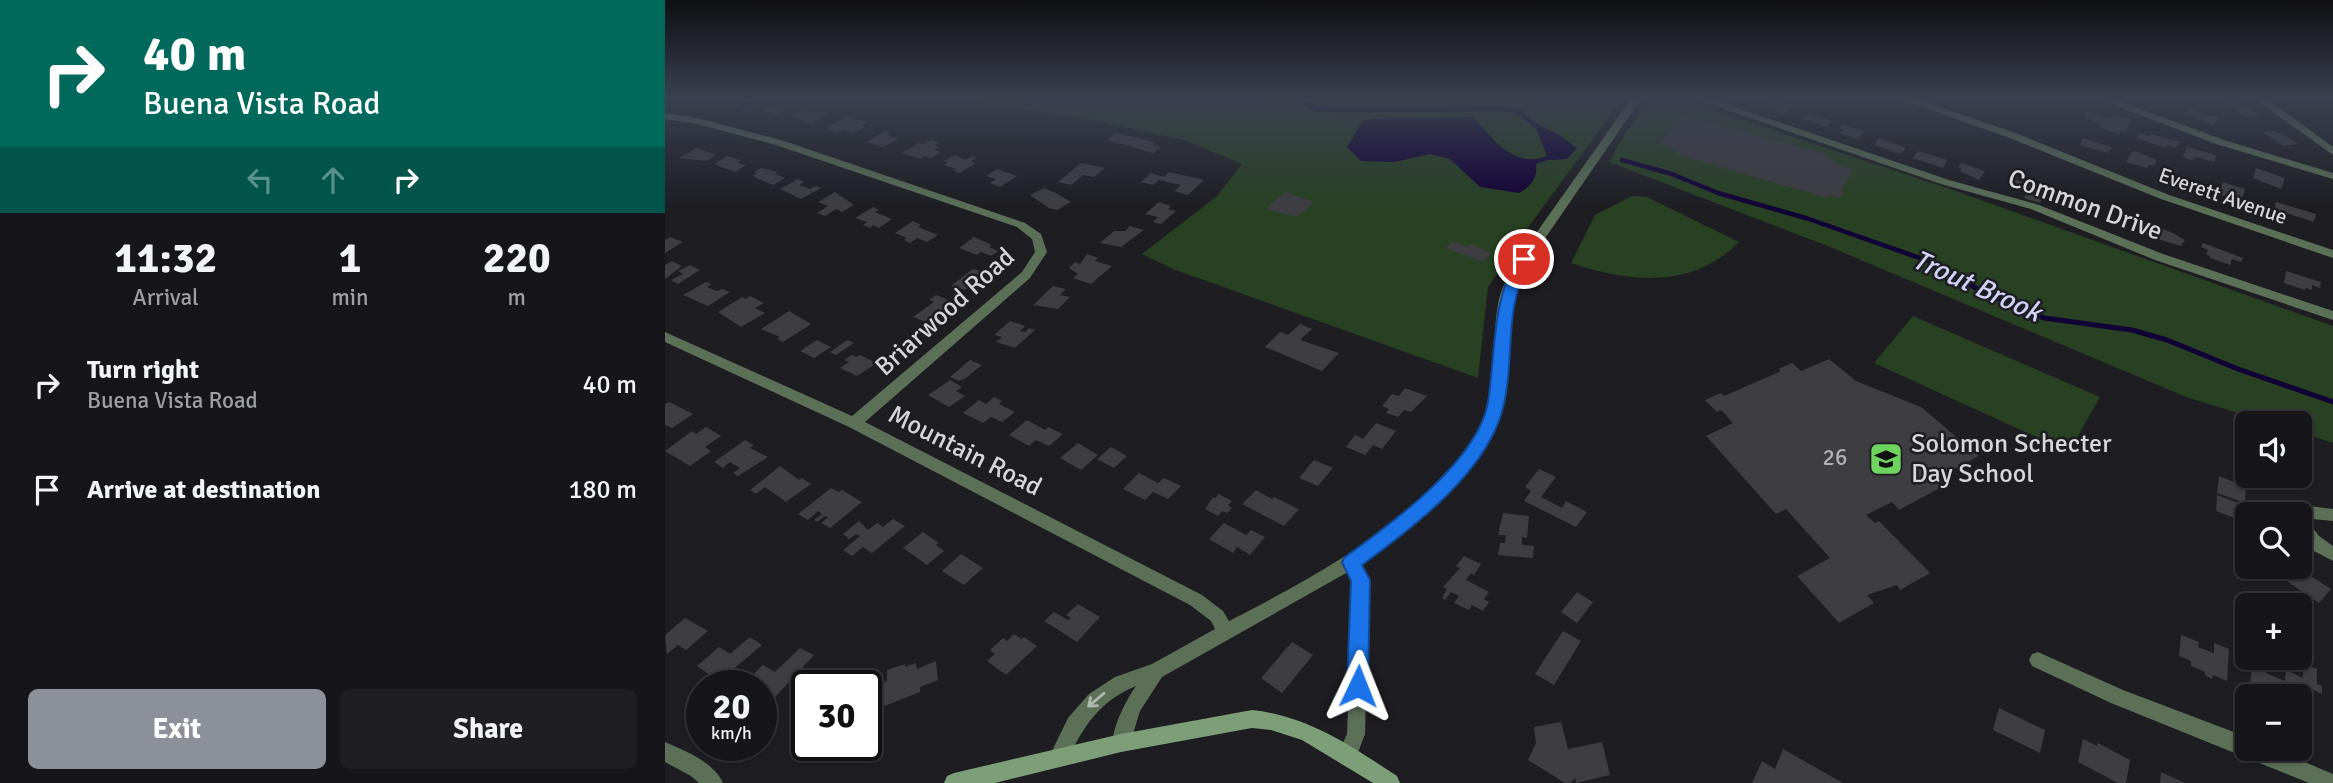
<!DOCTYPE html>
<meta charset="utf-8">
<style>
body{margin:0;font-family:Signika,sans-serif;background:#1f1f23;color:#f1f3f6;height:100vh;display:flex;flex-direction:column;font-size:26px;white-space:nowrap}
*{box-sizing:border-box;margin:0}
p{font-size:23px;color:#9e9fa2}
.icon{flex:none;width:38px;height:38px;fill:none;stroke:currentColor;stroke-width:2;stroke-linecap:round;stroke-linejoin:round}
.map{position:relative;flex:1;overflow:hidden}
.details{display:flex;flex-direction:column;background:#16161a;width:665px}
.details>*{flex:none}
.banner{background:#00695c;color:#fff;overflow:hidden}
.controls{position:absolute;left:1570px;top:411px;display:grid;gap:14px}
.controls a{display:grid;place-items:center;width:77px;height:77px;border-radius:10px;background:#16161a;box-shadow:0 2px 5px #0004,0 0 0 2px #353539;font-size:35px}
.speed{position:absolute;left:21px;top:670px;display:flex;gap:14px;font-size:35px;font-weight:700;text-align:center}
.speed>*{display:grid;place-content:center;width:91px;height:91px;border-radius:50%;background:#16161a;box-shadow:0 2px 5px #0004,0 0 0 2px #353539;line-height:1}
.speed small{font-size:18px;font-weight:400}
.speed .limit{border:4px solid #111;border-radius:10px;background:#fff;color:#111}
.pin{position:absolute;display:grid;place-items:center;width:60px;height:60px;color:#fff;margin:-30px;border:4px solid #fff;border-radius:50%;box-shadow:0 2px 7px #0007}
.me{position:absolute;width:77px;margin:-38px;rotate:2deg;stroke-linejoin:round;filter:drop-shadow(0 0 5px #0008)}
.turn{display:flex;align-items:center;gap:24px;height:147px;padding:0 28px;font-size:32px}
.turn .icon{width:91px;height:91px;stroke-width:2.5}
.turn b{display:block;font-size:49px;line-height:60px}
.lanes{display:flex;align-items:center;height:66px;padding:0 28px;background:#0003;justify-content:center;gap:35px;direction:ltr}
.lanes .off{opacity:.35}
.eta{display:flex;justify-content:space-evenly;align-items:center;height:119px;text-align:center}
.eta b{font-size:42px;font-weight:800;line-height:49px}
.button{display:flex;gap:14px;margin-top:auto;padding:14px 28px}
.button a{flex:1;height:80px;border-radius:10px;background:#8c9099;color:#fff;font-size:28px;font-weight:800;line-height:80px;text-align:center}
.button a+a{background:#1f1f23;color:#f1f3f6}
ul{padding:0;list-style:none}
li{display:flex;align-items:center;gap:21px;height:105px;padding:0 28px}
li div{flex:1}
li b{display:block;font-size:26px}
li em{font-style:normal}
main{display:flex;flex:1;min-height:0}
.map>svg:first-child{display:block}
.green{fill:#274122}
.water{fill:#110036}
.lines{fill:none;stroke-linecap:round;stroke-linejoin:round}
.stream-far1{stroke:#110036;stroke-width:4.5}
.stream{stroke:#110036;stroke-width:5}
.building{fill:#3d3d42}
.street{fill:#5b7057;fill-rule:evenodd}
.secondary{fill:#7d9f78;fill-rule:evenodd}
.oneway{stroke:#b2b8b3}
.route{fill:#1a73e8;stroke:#114b97;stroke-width:2}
.labels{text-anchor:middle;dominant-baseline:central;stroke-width:5;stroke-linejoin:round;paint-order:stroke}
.far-street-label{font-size:21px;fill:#d7d7da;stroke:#1d1d22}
.number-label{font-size:23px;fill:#b0b0b4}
.street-label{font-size:26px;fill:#d7d7da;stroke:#1d1d22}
.poi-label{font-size:26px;fill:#d7d7da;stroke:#1d1d22;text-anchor:start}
.water-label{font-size:28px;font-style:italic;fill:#d3d1f7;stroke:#1d1d22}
</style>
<main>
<section class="details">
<div class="banner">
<div class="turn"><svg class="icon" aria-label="right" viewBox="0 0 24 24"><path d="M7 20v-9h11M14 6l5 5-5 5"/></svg><div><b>40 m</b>Buena Vista Road</div></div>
<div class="lanes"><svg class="icon off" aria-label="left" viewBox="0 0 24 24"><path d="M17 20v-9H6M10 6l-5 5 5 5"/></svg><svg class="icon off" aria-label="ahead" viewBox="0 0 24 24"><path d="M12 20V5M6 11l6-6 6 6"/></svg><svg class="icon" aria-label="right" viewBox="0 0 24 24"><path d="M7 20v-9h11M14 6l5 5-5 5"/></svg></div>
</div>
<div class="eta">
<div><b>11:32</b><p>Arrival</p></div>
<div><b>1</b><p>min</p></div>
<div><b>220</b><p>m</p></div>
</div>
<ul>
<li><svg class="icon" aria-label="right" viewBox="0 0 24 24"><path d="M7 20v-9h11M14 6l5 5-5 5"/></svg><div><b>Turn right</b><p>Buena Vista Road</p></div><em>40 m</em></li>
<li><svg class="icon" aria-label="arrive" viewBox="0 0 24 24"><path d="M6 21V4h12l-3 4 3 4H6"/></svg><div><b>Arrive at destination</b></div><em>180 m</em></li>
</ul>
<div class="button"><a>Exit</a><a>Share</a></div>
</section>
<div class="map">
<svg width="1668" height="783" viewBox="0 0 1668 783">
<rect width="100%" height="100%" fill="#1d1d22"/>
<path class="green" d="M297 99H957L862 229 823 287 813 378 508 269 477 254 552 196 577 164 519 140 427 120Z
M986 99H1014L1285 189 1668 326V443L1635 432 1634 424 1606 423 1521 397 1165 247 944 162 960 133Z
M967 196 982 197 1074 242C1028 289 964 283 906 263L930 215Z
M1248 316 1435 397 1404 452 1209 363Z"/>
<path class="water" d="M808 117C828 139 849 169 882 156L869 123 893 134 912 148 902 159 883 160 871 164C873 178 866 186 854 193L815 187 785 159 765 154 729 162 696 161 682 147 697 122 707 119Z"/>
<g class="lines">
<path class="stream-far1" d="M635 99 649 108 671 110 843 109 854 112 872 127
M72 109 100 99
M957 160 1007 174 1053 193 1141 218 1269 263 1294 278"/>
<path class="stream" d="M1291 276 1314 290 1379 318 1467 330 1502 340 1573 369 1668 402"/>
</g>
<path class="building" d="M1104 101 1112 102 1126 107 1118 115 1101 109 1105 105 1101 104Z
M1573 101 1578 105 1595 116 1581 118 1562 103Z
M110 104 125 108 113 115 98 111Z
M1525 109 1539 114 1554 117 1548 125 1521 114Z
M137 110 149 112 163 113 146 124 126 116Z
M1422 111 1446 118 1448 114 1467 119 1461 131 1456 130 1454 134 1434 127 1436 124 1418 118Z
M1142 113 1167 121 1161 127 1136 118Z
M1018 116 1161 154 1159 157 1172 161 1170 164 1188 169 1176 190 1179 191 1175 198 1164 195 1162 198 1021 157 1009 152 1011 149 994 144Z
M181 117 203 122 196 125 200 127 189 133 179 129 172 133 160 128Z
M1177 125 1186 127 1200 131 1193 139 1174 133 1178 130 1174 128Z
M220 131 225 133 222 135 233 139 218 147 201 142Z
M1608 131 1618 134 1633 144 1618 146 1597 132Z
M451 133 489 142 488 145 496 147 488 153 442 140Z
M1475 133 1484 136 1486 134 1515 142 1510 148 1503 145 1500 148 1471 138Z
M1214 138 1241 148 1236 154 1209 145Z
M1418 138 1447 147 1443 153 1415 145Z
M267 140 274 142 270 145 274 147 269 150 276 152 266 158 260 156 255 159 237 153 254 143 258 144Z
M1522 147 1551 155 1549 162 1531 157 1527 160 1518 157Z
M32 148 51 155 41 161 14 158Z
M1253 151 1282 160 1278 168 1248 158Z
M1470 151 1492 160 1489 166 1484 165 1482 168 1461 162 1466 153Z
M290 155 300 160 307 156 312 158 306 161 311 163 295 173 288 171 291 169 279 165 283 162 279 161Z
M62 156 76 160 72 163 81 165 70 172 49 164Z
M416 163 440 168 429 177 418 175 406 185 393 182Z
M1296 163 1320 171 1314 180 1295 171 1297 169 1293 167Z
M96 168 113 172 110 174 120 178 108 185 91 178 88 175 92 173 89 172Z
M1591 168 1620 178 1616 189 1588 178Z
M332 169 352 176 335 187 325 183 331 179 321 176Z
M504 172 539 180 523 195 509 191 516 185 494 180 488 185 476 182 486 173 499 177Z
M133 179 139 182 134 185 145 189 151 186 156 188 136 199 115 189Z
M1351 180 1381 189 1375 203 1359 198 1362 192 1348 187Z
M1558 182 1580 189 1576 202 1553 194Z
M379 188 391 193 406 202 392 210 384 208 365 195Z
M170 192 189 205 177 212 171 209 160 216 152 213 163 206 153 202Z
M620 192 649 202 632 217 600 209Z
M1400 195 1434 206 1430 215 1396 203Z
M494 202 506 206 503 209 511 211 496 224 488 222 493 217 480 214Z
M1611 202 1651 214 1649 222 1609 209Z
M208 207 214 210 210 212 227 219 214 228 208 225 205 228 198 225 202 222 190 218Z
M248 221 256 225 253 227 273 235 262 242 252 238 245 243 239 240 242 238 230 233Z
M1479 222 1508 233 1520 240 1516 246 1482 236 1478 232 1481 228 1476 226Z
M465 226 479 230 456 247 435 243 449 231H460Z
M5 237 18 242 0 253V240Z
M309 237 327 245 324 247 333 251 326 256 316 252 312 255 294 248Z
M787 241 803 247 806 244 826 253 818 262 781 248Z
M1538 243 1578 258 1576 262 1567 259 1565 265 1545 258V256L1541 254 1543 250 1536 247Z
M422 254 433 258 430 261 447 266 426 284 408 278 413 274 404 268 410 262 415 264Z
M7 261 17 266 0 279V265Z
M25 265 35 270 13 284 6 280 18 274 13 271Z
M308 269 316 271 312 274 317 276 300 290 286 286Z
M1621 271 1656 282 1655 288 1647 285V290L1641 288 1640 290 1619 283Z
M41 282 46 284 42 287 52 291 57 289 65 292 43 306 18 295Z
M388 286 401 289 395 295 405 297 393 309 368 305Z
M271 295 288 302 261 322 248 317 269 302 264 300Z
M85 296 99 303 90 308 100 313 76 327 53 312 77 297 81 299Z
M124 311 146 324 118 342 112 339 115 337 96 329Z
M345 321 360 326 355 331 360 332 364 328 370 330 350 348 331 342 337 337 329 335Z
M635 324 647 329 635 340 674 353 657 371 600 347 615 332 623 335Z
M152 340 166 347 149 358 135 351Z
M182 340 189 343 171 355 165 352Z
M187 355 191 357 195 355 212 363 192 376 175 368 184 362 179 360Z
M1164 359 1191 381 1256 407 1314 456 1276 476 1284 483 1234 510 1227 502 1201 515 1210 523 1214 521 1265 573 1235 590 1232 585 1202 595 1209 603 1174 623 1132 576 1165 558 1121 509 1111 514 1041 436 1068 423 1056 410 1052 412 1040 400 1056 393 1059 396 1116 371 1113 369 1127 363 1136 371Z
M305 360 317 365 301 378 294 381 285 377Z
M285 380 297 387 291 391 300 396 284 407 263 395Z
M740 388 762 396 746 412 739 410 733 417 721 413 724 409 717 406 727 394 734 396Z
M329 397 337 401 334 404 350 412 337 422 326 417 318 423 298 413 314 400 321 404Z
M4 402 28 414 7 428 0 425V404Z
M362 420 380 430 383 427 398 434 384 446 371 440 364 446 344 435Z
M711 423 731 431 717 449 708 445 700 455 681 447 690 435 698 439Z
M41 427 56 436 40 447 46 451 25 466 0 451 27 431 31 434Z
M80 440 89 445 85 448 103 457 73 476 68 473 75 468 65 462 58 468 49 462Z
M413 443 433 455 416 470 395 458Z
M446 447 462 456 449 468 432 459Z
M649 460 668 468 653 486 634 478Z
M115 466 134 480 137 478 146 484 121 502 100 487 91 494 85 490Z
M874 469 891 477 876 497 897 508 901 501 922 512 911 527 859 501 866 491 860 487Z
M474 473 493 483 499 478 516 486 503 499 488 492 480 500 458 489Z
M1554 476 1581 487 1580 503 1552 493Z
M166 488 174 492 177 490 197 502 165 528 156 523 163 517 160 516 152 522 149 520 157 514 153 511 143 520 133 514Z
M591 490 607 499 609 497 634 509 619 526 577 504Z
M554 494 567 501 563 505 567 508 562 513 557 511 553 516 540 509 548 497 550 498Z
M1552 495 1581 506 1580 522 1551 511Z
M838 513 864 516 862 538 857 537V545L869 546 868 558 833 555 835 543H840L841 535H833Z
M228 519 240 526 207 553 198 547 187 556 178 550 195 536 191 534 184 539 178 534 194 521 203 530 212 523 218 527Z
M559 523 581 535 586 530 600 537 585 555 572 547 568 553 544 539Z
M258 532 274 543 271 545 279 551 262 565 238 548Z
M296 554 318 568 299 585 277 571Z
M799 556 816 564 809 575 806 573 801 580 824 592 819 599 824 602 818 611 807 605 804 610 789 603 794 596 786 592 780 600 777 598 782 589 778 587 795 568 791 566Z
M1616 567H1632L1666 589 1654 603 1610 573Z
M912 592 928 602 912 623 896 612Z
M413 604 435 617 412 642 379 621 389 612 403 620 406 618 401 615Z
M20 618 43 631 21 650 13 645 2 654 0 635Z
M898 631 916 641 889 685 870 674Z
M349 634 356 639 359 637 372 646 341 675 322 661 330 654 325 650 338 638 342 641Z
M1516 635 1534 642 1533 647 1549 653V643L1564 649 1562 681 1548 675 1547 679 1540 675V672L1526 666V661L1514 656Z
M85 637 97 645 54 681 32 666 54 647 65 654Z
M627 642 648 655 617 693 596 678Z
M135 648 149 655 101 707 96 705V686H76L98 665 110 672Z
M1587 658 1601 662V673L1620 681 1621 670 1638 678V664L1652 669V684L1657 686V694L1642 687 1641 714 1634 711V696H1602L1585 689Z
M271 661 273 680 255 687V692L209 710V698L201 701V689L222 681V670L240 664V667L251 663 252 669Z
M1334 708 1380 730 1375 753 1328 730Z
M896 722 903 749 937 742 945 775 911 783 910 778 905 783H900L863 760 871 743 869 727Z
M1418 739 1432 746 1433 743 1465 760 1461 783H1453L1413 762Z
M1118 749 1178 783H1087L1097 761 1110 769Z
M1496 772 1520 783H1495Z"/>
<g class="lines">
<path class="street" d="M966 99H976L865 260C838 307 846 340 840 390 831 463 754 526 696 564L704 581 700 734 689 763 682 766 675 763 672 756 682 734 688 581 683 572 497 677 475 711 463 750 456 752 449 750C443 734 461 700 471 686 434 701 416 729 401 764L394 767 387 764 384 757 403 718 424 694 450 677 487 664 550 629 546 621 525 605 184 427 0 342V332L187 416 357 272 370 252 367 239 352 227 111 145 32 124 0 119V113L33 118 119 141 360 223 376 234 382 252 365 278 200 422 537 595 558 611 564 621C644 580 794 501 822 410 833 374 826 336 834 299 838 284 846 270 855 256Z
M1030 99H1046L1284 180 1374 205 1498 254 1668 311V320L1490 260 1366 209 1276 184Z
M1235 99H1251L1353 134 1504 195 1668 250V258L1496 199 1345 138Z
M1433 99H1448L1559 140 1668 173V179L1551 144Z
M1590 99H1602L1668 147V155Z
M1644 506 1668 509V521L1648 519 1644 523 1654 536 1668 546V561L1647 550 1634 537V514H1632L1638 507Z
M1373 652 1458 690 1582 737V749H1609L1668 774V783H1644L1446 703 1367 666 1364 660 1367 654Z
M0 742C20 751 49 762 58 783H34L26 776 0 762Z"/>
<path class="secondary" d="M587 710C643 716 686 746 732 776L735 783H708L637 740 606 730 587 728 456 752 330 783H279L282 776 289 773 456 734Z"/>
</g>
<defs><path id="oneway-shaft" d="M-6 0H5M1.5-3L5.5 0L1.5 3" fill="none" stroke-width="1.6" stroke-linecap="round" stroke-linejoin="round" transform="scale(1.75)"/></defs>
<use class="oneway" href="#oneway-shaft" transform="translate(431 700) rotate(140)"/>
<linearGradient id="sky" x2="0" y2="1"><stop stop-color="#101013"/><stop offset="0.47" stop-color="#3a404f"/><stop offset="1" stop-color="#3a404f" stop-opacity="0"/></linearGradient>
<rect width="1668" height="209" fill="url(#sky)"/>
<path class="route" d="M859 255 866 259C837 312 851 350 839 404 825 470 749 527 697 565L705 580 703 686 700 693 693 696 685 693 682 686 686 581 677 562 680 557C726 524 814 460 823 402 831 351 826 301 854 256Z"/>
<defs>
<symbol id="school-square" viewBox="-11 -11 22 22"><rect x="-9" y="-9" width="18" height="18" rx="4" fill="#6fd35f" stroke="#1d1d22"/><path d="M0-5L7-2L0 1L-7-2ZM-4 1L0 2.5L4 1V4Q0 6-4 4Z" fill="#111"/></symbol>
</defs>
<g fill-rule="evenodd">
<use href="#school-square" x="1202" y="440" width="38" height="38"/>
</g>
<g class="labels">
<g class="far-street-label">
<text transform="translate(1558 196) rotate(19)">Everett Avenue</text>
</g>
<g class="number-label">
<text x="1170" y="457">26</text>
</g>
<g class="street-label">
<text transform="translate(1420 205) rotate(20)">Common Drive</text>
<text transform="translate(280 312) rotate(-42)">Briarwood Road</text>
<text transform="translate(300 451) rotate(27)">Mountain Road</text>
</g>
<g class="poi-label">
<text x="1246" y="444">Solomon Schecter<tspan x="1246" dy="30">Day School</tspan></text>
</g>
<g class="water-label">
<text transform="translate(1312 286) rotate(24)">Trout Brook</text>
</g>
</g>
</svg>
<div class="controls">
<a><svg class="icon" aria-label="sound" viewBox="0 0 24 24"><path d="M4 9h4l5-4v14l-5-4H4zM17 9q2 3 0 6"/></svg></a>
<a><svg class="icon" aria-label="search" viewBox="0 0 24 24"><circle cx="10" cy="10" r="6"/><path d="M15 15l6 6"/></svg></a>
<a>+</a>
<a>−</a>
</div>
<div class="speed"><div>20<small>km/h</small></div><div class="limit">30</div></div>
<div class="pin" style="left:859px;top:259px;background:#d93025"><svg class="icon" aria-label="arrive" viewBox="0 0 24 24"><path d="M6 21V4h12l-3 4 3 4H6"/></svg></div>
<svg class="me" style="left:693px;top:686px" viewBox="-20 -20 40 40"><path d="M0-17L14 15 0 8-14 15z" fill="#1a73e8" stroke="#fff" stroke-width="4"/></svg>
</div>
</main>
